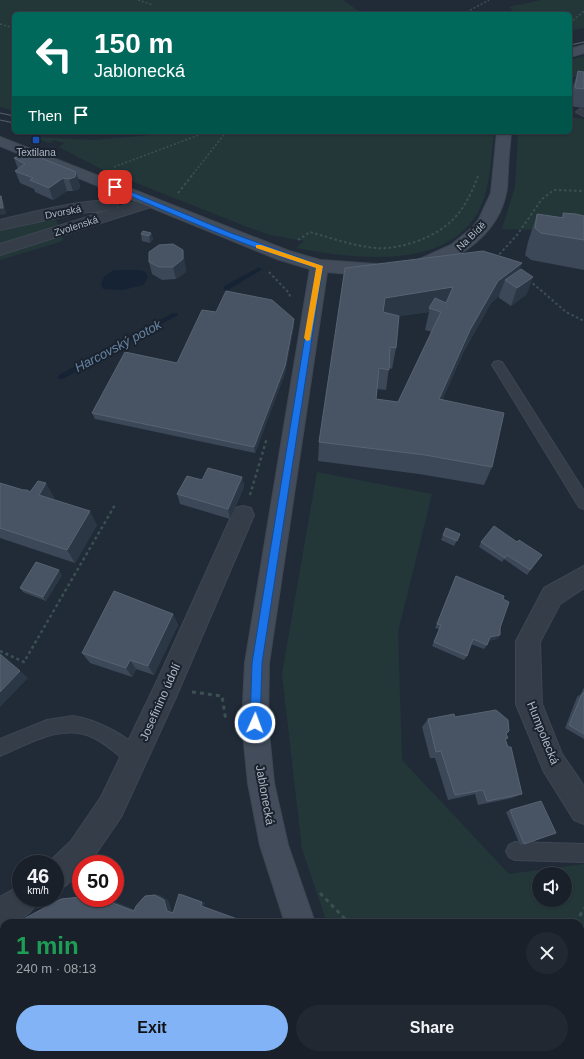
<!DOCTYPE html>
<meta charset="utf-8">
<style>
body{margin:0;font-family:Helvetica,sans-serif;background:#222832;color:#f1f3f6;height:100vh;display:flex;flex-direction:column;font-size:15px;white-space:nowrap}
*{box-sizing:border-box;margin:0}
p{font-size:13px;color:#9fa3a8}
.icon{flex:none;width:22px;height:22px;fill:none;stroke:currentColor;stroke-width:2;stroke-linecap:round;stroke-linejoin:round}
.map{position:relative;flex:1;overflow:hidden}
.sheet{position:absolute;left:0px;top:919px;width:584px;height:140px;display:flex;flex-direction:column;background:#19202a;border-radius:12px 12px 0 0;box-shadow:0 1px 3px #0004,0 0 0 1px #373e47}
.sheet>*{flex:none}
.top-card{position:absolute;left:12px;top:12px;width:560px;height:122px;border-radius:6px;box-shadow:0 1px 3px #0004,0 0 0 1px #373e47;background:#00695c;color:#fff;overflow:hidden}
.buttons{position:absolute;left:532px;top:867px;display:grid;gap:8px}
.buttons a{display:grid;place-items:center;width:40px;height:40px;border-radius:50%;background:#19202a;box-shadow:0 1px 3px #0004,0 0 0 1px #373e47;font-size:20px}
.speed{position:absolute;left:12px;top:855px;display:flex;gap:8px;font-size:20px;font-weight:700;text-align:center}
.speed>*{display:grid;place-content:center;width:52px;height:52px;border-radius:50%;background:#19202a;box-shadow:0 1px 3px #0004,0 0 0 1px #373e47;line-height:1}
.speed small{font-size:10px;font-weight:400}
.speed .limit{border:6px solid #d22;background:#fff;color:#111}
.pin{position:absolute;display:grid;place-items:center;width:34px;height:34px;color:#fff;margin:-17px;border-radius:8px;box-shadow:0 2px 6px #0006}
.me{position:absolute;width:44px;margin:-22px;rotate:2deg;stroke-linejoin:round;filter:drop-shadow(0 0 3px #0008)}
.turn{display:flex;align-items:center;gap:14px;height:84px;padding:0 16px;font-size:18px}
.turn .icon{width:52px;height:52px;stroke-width:2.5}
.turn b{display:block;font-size:28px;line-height:34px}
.then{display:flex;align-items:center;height:38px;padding:0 16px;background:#0003;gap:8px;font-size:15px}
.round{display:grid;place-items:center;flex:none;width:42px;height:42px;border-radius:21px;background:#222832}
.headline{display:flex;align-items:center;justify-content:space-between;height:68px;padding:0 16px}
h1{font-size:24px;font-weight:700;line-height:30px;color:#1e9e55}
.action{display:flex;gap:8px;margin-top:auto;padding:8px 16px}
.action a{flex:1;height:46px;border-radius:24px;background:#82b3f6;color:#111;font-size:16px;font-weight:700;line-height:46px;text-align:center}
.action a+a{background:#222832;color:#f1f3f6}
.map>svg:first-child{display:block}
.green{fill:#233739;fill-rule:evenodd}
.water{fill:#152335}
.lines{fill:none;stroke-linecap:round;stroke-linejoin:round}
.stream{fill:#152335;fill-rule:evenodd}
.lane-casing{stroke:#3d4652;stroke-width:2}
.street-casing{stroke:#3d4652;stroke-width:2}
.secondary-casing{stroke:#3d4652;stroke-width:2}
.path-far3{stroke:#3b5051;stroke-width:1.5;stroke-dasharray:2 2;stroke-linecap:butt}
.path-far2{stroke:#3b5051;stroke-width:2;stroke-dasharray:2.5 2.5;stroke-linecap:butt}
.path-far1{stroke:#3b5051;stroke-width:2.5;stroke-dasharray:3 3;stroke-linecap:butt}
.path{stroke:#3b5051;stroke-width:3;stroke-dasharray:4 4;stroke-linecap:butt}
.lane{fill:#343d48;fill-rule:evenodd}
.street{fill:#343d48;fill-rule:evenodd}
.secondary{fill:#424c5b;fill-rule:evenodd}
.tram{stroke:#56616f;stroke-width:1}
.wall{fill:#3c4757;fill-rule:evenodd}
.shaded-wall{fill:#2c3746}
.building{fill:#485463;stroke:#586372;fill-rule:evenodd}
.route{fill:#1a73e8;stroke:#114b97}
.slow{fill:#f59e0b}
.transit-dot{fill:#1a4fb4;stroke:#1a222d;stroke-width:1.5}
.labels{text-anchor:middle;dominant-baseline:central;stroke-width:4;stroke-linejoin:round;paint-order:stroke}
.far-poi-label{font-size:10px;fill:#aeb8c5;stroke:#1a222d}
.far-street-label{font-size:10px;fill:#aeb8c5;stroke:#1a222d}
.street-label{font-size:12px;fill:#aeb8c5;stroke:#1a222d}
.water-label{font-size:13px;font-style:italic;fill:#6784a4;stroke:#1a222d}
</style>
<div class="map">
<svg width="584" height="1059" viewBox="0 0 584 1059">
<rect width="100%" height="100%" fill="#212b38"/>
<path class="green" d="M0 0H343L363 14H14V111L0 107Z
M541 0H584V28L570 31V14H517L509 7Z
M584 56V75L570 78V60Z
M570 117 584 119V223L542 230 502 229 515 187 518 132H570Z
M185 132H494C491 155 491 179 483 201 456 273 355 259 296 248L304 241 270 235 245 226 101 169 59 147 64 143 54 140 49 143 33 137 94 140Z
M56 219 63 241 0 260V231Z
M317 472 432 494 398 632 402 760 509 874 584 864V1059H406L403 1055H580V923H327L302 849 282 674ZM539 874H565V900H539Z"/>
<path class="water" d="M114 270H139L146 272 148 278 143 285 123 290 103 289 101 283 105 276Z"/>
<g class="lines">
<path class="stream" d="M259 267 262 269 261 270 228 290H224V286Z
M173 313H177L178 315 63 379H59L58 377 59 375Z"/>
<defs>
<path id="lane" d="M580 109 584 110V116L576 112Z
M498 361 502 362 584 491V509L579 507 494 368 492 365 494 362Z
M73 716C94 719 135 737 143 758L141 764 135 766 129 764C118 755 107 744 94 738 62 722 29 744 0 756V739L47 720Z
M515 842 584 844V862L515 860 509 857 506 851 509 845Z"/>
<path id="street" d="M151 197 157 199 159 202 157 205 0 255V244L110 210 80 213 0 230V220C26 214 92 196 116 202L118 205 116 208Z
M243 506 251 508 254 515 176 697 121 817 91 861 88 864H81V871L65 886 55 890V864H47L71 841 101 797 158 679 235 508Z
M584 566V588L560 604 540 642 542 704 562 754 584 786V824L574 820 544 772 516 704V641L544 588Z
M21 885V898H39C33 912 20 923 4 923V928L0 930V897Z"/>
<path id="secondary" d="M584 45V53L570 57V49Z
M497 132H511C510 145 508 159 508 172 507 179 508 186 506 193 498 234 461 257 425 270L419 272 413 270 411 266 413 262 451 245 472 228 479 219 491 193Z
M0 137 289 251 320 260 375 264 381 266 383 270 381 274 375 276 327 272 269 663 268 723 274 783 288 845 315 923H285L260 845 248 783 242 723 245 663 310 269 277 259 0 146Z
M352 1055H385L386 1059H354Z"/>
</defs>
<use href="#lane" class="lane-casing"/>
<use href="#street" class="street-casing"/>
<use href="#secondary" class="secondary-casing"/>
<path class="path-far3" d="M138 0 153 5
M463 14 489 0
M570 23 584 11
M0 24 14 28
M114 167 207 132
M193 174 226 132"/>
<path class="path-far2" d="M178 193 194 173
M298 240 310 232C331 238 353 246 376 248 389 249 402 246 415 242 451 229 465 211 478 176
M496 258 517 235 542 199 554 190 584 191
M269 272 288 292 291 298
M529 280 566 312 584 321"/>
<path class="path-far1" d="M250 495 267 438
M0 651 24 662 115 505"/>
<path class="path" d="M192 692 222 696 226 721
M320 893 349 923
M576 923 584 908
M509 1055 518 1059
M500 1059 504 1055"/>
<use href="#lane" class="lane"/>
<use href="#street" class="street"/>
<use href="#secondary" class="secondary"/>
<path class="tram" d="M570 45 584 42
M0 113 14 116
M0 120 14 123"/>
</g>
<path class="wall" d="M578 71 584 72V108L570 106V100L572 89Z
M29 153 80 185 79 189 73 191H67L53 200 35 192 34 189 20 183 15 171 18 169 14 158Z
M563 213 584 216V270L531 260 525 255 528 242 537 214 561 218Z
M151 233 153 239 150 243 142 241 141 234Z
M149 262 185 263 186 272 176 279 162 280 152 274Z
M345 268 519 270 527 294 511 306 499 298V296L491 303 464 351 442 400 492 467 484 485 419 474 318 461 319 442ZM429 312 425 330 432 332 398 402 376 399 377 389 386 390 389 368 392 369 396 348 398 316Z
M216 312 294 319V325L285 373 255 453 95 419 92 413 177 363Z
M242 477 244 487 230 519 180 504 177 494 202 480Z
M0 483 30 492 54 497 53 500 97 525 75 563 0 538Z
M446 528 460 534 454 546 441 540Z
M481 542H517L542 555 527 575 504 559 502 562 479 547Z
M62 575 46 601 23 592 20 588Z
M456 576 503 599 500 635 497 639 488 641 487 645 484 649 471 644 467 656 464 660 432 646 439 629 435 628Z
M173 614 178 625 154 675 136 669 132 677 90 663 82 653Z
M584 687V739L565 728 577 697 581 694Z
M455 717 506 734 508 738 506 740 522 794 512 798 478 805 475 794 448 800 435 758H430L422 727 428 719Z
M510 810 524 844 520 845 506 812Z"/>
<path class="shaded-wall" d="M76 172 80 185 79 189 73 191 69 179Z
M63 178 67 191 53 200 49 188Z
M1 196 4 203 6 214 0 215Z
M151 233 153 239 150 243 149 236Z
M183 250 185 263 186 272 176 279 173 267Z
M522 263 514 285 505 280 499 296 491 303 464 351 434 419 439 399 470 330 498 281Z
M533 277 527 294 511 306 517 288Z
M453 287 447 309 429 308V312L382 319 385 298Z
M294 319V325L285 373 255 453 254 447Z
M242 477 244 487 230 519 228 509Z
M46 483 54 497 48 509 39 495Z
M90 511 97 525 75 563 67 550Z
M59 570 62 575 46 601 43 597Z
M173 614 178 625 154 675 148 666Z
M500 635 497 639 487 641 490 637Z
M130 660 136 669 132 677 126 668Z
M20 671 28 678 0 707V692Z
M179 894H183L205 903 204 906 251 923H248L201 906Z
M155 895H160L168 900 172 911 177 913H173L167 911Z
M102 898H108V899L139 911H134L102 899Z
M242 1055H251L250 1059H248Z
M252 1055H256L262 1059H252L251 1058Z"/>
<path class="building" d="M578 71 584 72V89L575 88Z
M29 153 76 172 75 177 69 179 63 178 49 188 30 180 33 178 15 171 25 164 14 158Z
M0 196H1L3 208H0Z
M563 213 576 214 584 216V240L541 233 535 228 537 214 564 218Z
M143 231 151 233 149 236 141 234Z
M173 244 183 250V259L173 267H159L149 262V252L159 245Z
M483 251 522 263 498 281 470 330 439 399 504 413 492 467 425 455 319 442 345 268ZM453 287 446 303 435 298 429 308 441 312 398 402 376 399 379 368 389 370 390 347 396 348 399 316 383 312 385 298Z
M521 269 533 277 517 288 505 280Z
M226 291 272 300 294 319 285 366 254 447 92 413 125 352 177 363 202 310 216 312Z
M208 468 242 477 228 509 177 494 187 476 202 480Z
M38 481 46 483 39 495 90 511 67 550 0 528V483L23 490H27L30 492Z
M494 526 517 542 519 540 542 555 530 570 507 555 505 558 481 542Z
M446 528 460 534 457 541 443 535Z
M36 562 59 570 43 597 20 588Z
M456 576 504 596 503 599 509 602 500 628V635L490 637 487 645 473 639 467 656 434 642 441 625 437 624Z
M114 591 173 614 148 666 130 660 126 668 82 653Z
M0 654 20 671 0 692Z
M584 692V734L569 725 582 694Z
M496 710 508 720 509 731 506 734 508 738 505 739 508 747H511L522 794 487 801 483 790 455 795 441 751 436 752 428 719 454 714 455 717Z
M541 801 556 833 524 844 510 810Z
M179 894 202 902 201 906 248 923H16L61 899 81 897V898H102V899L134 911 136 906 145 896 155 895 164 900 167 911 173 913Z
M4 929V1016L0 1018V931Z
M211 1055H242L248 1059H212L213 1057Z"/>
<path class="route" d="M115 185 231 233 323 266 262 663 260 723 259 727 255 729 251 727 250 723 252 663 316 268C246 247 179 217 112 188V187Z"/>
<path class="slow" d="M256 245H261L323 266 310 340 307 341 304 338 316 268 256 248Z"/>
<rect class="transit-dot" x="32" y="136" width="8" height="8" rx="2"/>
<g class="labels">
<g class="far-poi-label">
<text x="36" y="152">Textilana</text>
</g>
<g class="far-street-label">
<text transform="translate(63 212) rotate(-11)">Dvorská</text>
<text transform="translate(76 226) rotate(-18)">Zvolenská</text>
<text transform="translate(471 236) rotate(-44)">Na Bídě</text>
</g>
<g class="street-label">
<text transform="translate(160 702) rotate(-66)">Josefinino údolí</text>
<text transform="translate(543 733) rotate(68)">Humpolecká</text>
<text transform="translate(265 795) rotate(80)">Jablonecká</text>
</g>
<g class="water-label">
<text transform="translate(118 346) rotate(-28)">Harcovský potok</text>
</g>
</g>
</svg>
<div class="buttons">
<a><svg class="icon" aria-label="sound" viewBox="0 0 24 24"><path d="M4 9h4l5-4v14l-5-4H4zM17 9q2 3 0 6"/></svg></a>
</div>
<div class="speed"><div>46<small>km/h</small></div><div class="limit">50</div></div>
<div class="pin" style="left:115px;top:187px;background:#d93025"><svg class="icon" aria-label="arrive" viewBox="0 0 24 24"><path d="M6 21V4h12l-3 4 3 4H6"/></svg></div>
<svg class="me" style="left:255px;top:723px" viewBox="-20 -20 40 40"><circle r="17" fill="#1a73e8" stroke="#fff" stroke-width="3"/><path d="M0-11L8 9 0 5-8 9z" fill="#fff"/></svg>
<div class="top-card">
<div class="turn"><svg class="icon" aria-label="left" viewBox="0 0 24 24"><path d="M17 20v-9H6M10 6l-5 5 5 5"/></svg><div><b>150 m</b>Jablonecká</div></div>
<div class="then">Then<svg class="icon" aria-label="arrive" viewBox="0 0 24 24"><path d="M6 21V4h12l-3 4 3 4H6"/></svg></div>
</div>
<section class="sheet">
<div class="headline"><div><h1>1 min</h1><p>240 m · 08:13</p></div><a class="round"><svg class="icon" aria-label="close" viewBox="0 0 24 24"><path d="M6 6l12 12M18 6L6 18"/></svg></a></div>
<div class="action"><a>Exit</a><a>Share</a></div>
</section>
</div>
